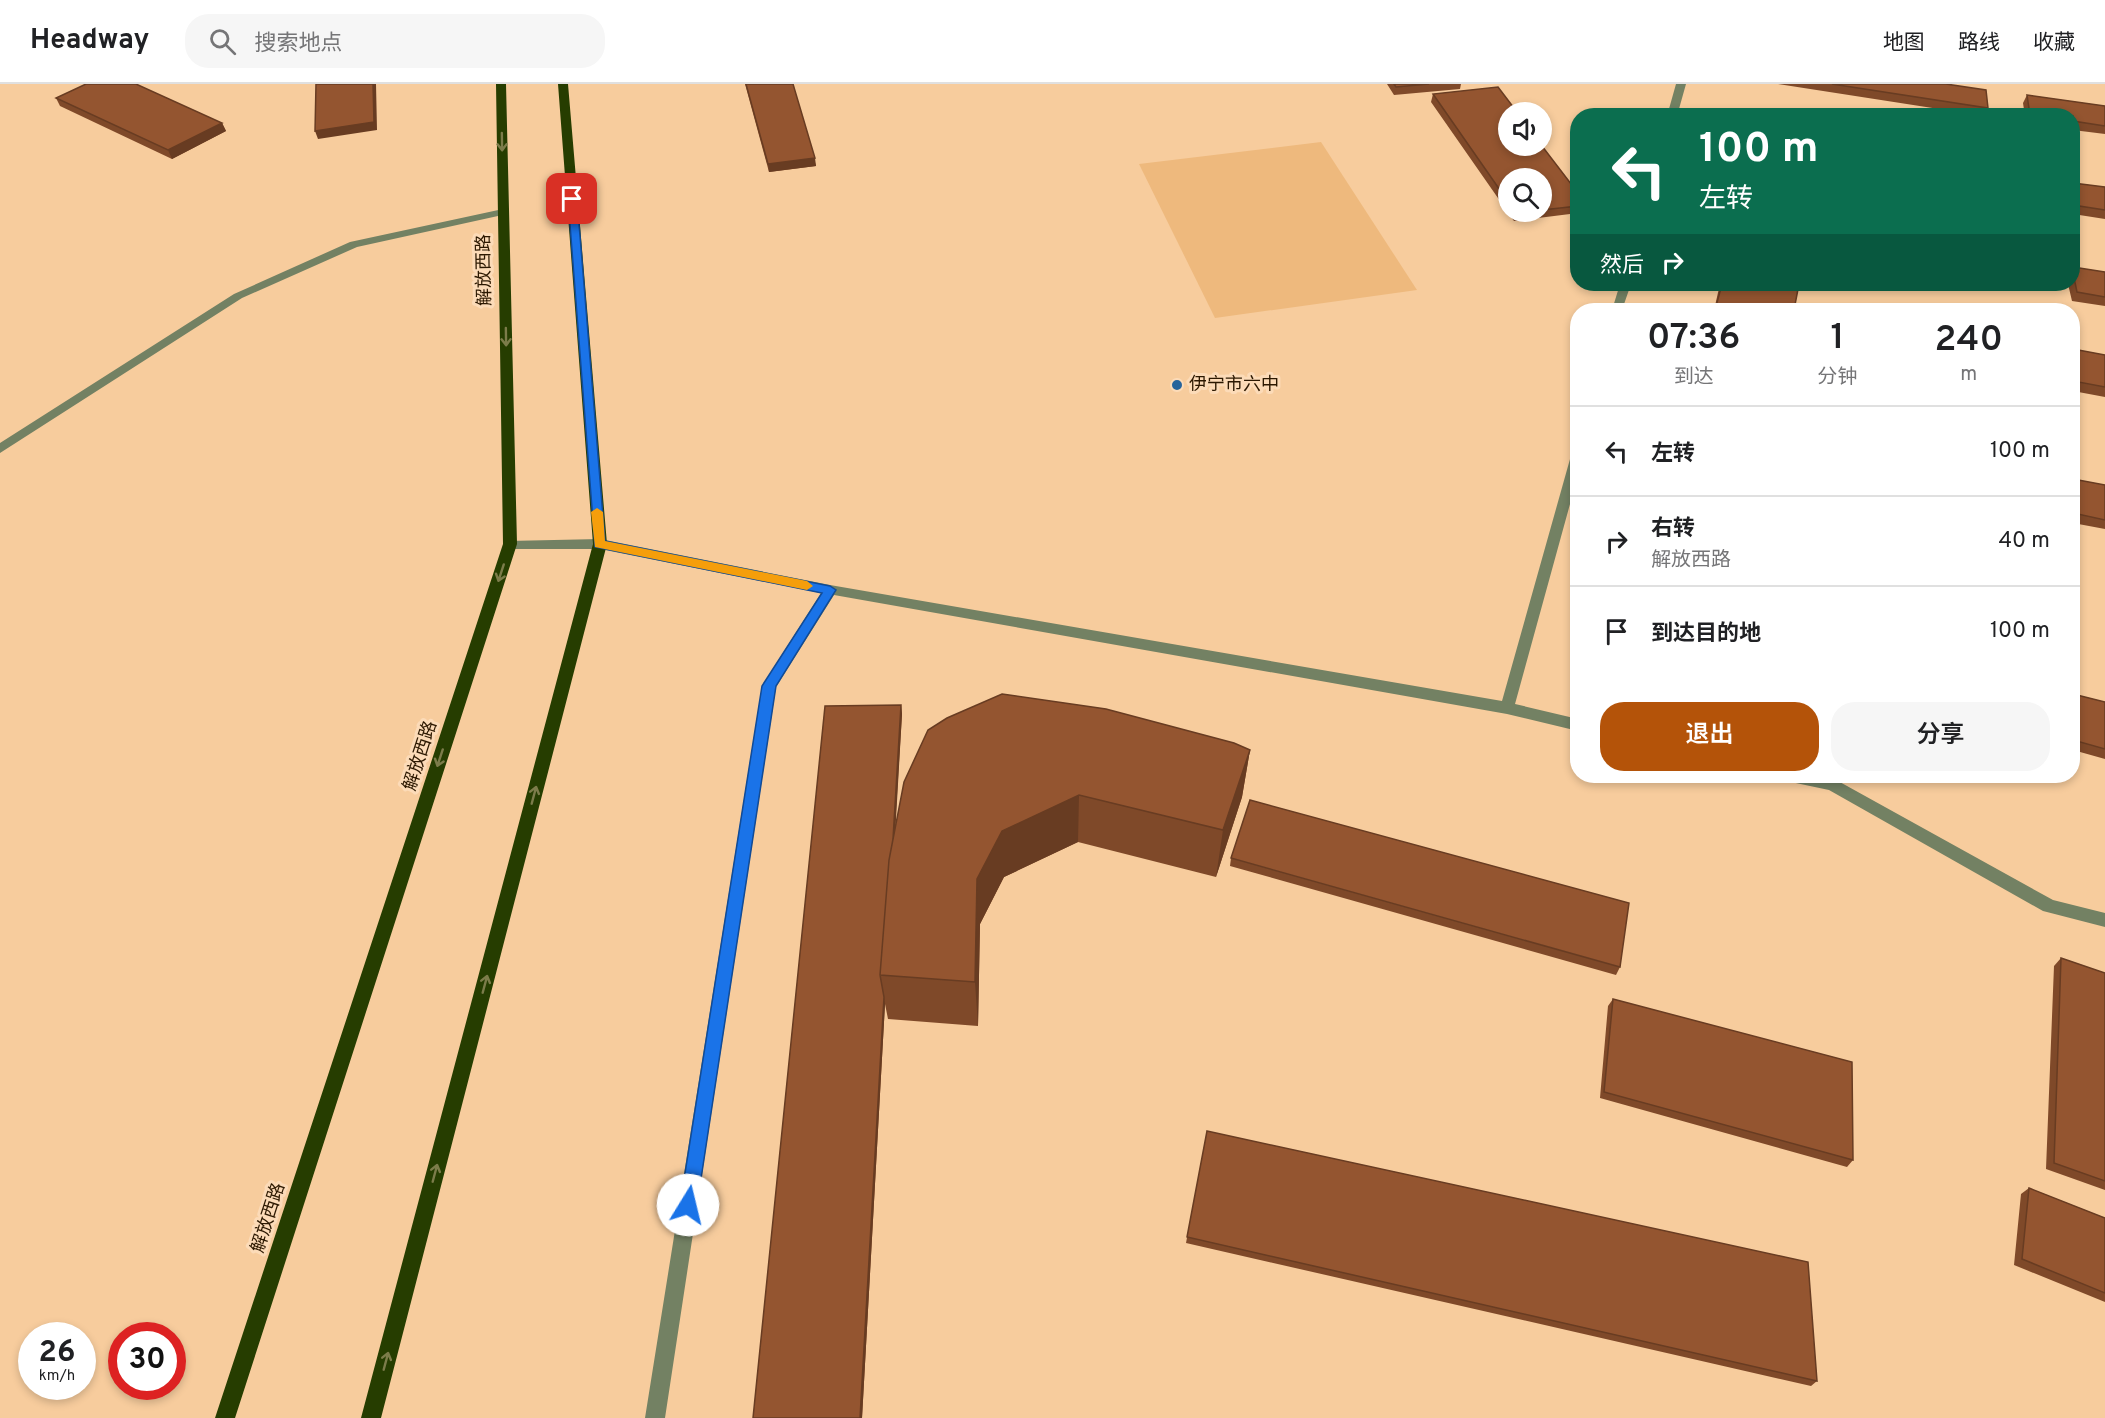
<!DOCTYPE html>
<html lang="zh">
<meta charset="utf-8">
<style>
body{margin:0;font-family:Overpass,"Noto Sans SC",sans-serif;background:#f6f6f6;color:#202124;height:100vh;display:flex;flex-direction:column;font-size:22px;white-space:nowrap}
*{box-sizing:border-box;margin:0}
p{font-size:20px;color:#757577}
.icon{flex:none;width:33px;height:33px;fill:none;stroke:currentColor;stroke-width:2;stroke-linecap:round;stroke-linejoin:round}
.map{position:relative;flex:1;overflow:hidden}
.side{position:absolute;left:1570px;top:219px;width:510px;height:480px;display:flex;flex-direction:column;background:#fff;border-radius:24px;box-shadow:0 3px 9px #0003}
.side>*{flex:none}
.guide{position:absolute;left:1570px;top:24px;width:510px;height:183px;border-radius:24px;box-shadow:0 3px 9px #0003;background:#0b6e4f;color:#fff;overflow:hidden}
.fabs{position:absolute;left:1498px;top:18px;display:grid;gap:12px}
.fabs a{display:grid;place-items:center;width:54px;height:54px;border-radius:50%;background:#fff;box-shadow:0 3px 9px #0003;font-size:30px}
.speed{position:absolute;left:18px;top:1238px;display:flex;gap:12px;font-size:30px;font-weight:700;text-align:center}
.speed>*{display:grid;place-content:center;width:78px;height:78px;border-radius:50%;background:#fff;box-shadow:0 3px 9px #0003;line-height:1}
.speed small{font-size:15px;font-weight:400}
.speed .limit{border:9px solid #d22;background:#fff;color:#111}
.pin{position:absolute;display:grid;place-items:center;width:51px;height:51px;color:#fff;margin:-26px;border-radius:12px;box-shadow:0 3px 9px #0006}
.me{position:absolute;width:66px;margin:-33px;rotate:9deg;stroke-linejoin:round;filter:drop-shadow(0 0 4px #0008)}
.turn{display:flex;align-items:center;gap:21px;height:126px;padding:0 30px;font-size:27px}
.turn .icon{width:78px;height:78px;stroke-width:2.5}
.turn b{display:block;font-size:42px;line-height:51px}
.then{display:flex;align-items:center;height:57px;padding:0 30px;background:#0003;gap:12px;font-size:22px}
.eta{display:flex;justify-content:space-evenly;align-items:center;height:102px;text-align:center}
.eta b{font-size:36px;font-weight:600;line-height:42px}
.cta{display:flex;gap:12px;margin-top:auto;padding:12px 30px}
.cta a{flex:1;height:69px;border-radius:24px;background:#b45309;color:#fff;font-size:24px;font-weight:600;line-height:69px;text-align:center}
.cta a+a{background:#f6f6f6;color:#202124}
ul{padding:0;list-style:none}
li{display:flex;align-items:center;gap:18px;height:90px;padding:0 30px;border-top:2px solid #e0e0e0}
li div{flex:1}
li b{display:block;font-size:22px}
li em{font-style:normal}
header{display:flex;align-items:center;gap:36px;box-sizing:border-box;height:84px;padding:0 30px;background:#fff;border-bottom:2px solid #e0e0e0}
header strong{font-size:28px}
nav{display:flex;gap:33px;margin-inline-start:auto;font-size:21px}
.search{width:420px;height:54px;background:#f6f6f6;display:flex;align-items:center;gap:15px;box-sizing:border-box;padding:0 21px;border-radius:24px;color:#757577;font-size:22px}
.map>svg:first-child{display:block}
.green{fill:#eeb97d}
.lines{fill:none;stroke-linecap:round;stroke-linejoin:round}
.minor{fill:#738163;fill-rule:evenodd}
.major{fill:#263d00;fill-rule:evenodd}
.wall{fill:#7f4929;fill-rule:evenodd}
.shaded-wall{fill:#683c22}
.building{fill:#945530;stroke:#683c22;stroke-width:1.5}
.oneway{stroke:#7c7c4a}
.route{fill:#1a73e8;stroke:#114b97;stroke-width:1.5}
.slow{fill:#f59e0b}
.poi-dot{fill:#27649b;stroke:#fcdbb8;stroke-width:2}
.labels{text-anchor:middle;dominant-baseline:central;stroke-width:6;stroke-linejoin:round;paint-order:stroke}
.street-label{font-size:18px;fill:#2c1801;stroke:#fcdbb8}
.poi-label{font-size:18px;fill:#2c1801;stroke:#fcdbb8;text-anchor:start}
</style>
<header>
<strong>Headway</strong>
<div class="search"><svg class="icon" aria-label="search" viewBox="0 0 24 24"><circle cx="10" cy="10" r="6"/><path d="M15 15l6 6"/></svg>搜索地点</div>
<nav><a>地图</a><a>路线</a><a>收藏</a></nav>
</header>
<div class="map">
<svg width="2105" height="1334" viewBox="0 0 2105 1334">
<rect width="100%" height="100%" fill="#f7cc9d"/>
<path class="green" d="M1321 58 1417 206 1215 234 1139 80Z"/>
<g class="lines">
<path class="minor" d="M1676 0H1686L1677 32H1667Z
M503 125 508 128 507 130 357 163 242 214 0 369V359L234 210 350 158Z
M1620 200H1631L1622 226H1612Z
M1578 364V391L1515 620 1578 635V647L1507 630 834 511 776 603 665 1334H645L762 602 821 509 600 465H510L503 460 505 457 600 455 830 501 1502 617 1572 368Z
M1783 692H1817L1838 697 2053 816 2105 829V843L2043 827 1829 706 1791 698 1786 696Z"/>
<path class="major" d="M496 0H506L517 460 235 1334H215L503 460Z
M558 0H568L607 460 381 1334H361L593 460Z"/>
</g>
<path class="wall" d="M745 0H793L816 82 769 88Z
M1387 0H1461L1460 5 1394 11Z
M1778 0H1946L1988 24 1984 32Z
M1433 10 1578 109V129L1514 137 1431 18ZM1509 94H1542V128H1509Z
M2027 11 2105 22V50L2073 46V32H2025L2023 19Z
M56 14 222 39 226 47 172 75 60 22Z
M2073 99 2105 103V135L2073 130Z
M2073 183 2105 188V222L2072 217 2068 200H2073Z
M1720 200H1799L1794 226H1714Z
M2073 265 2105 271V313L2073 307Z
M2073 395 2105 401V445L2073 439Z
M2073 610 2105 618V675L2073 666Z
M901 621 902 630 895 744 1250 666 1242 713 1216 793 1078 758 1004 793 980 840 978 942 888 935 885 920 862 1334H753Z
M1231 774 1620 883 1616 891 1230 782Z
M2061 874 2105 889V1106L2046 1085 2054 882Z
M1613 915 1853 1076 1847 1083 1600 1014 1608 922Z
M1207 1047 1817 1297 1811 1302 1186 1159Z
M2029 1104 2105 1134V1218L2014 1181 2021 1110Z"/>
<path class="shaded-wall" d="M373 0H376L377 46 318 55 315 47Z
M222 39 226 47 172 75 168 66Z
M815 74 816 82 769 88 768 80Z
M901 621 902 630 887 892 885 891Z
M1250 666 1242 713 1216 793 1223 746Z
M1079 711 1078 758 1004 793 980 840 978 942 975 898 977 795 1002 747Z
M884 913 885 920 862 1334H860Z"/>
<path class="building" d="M86 0H136L222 39 168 66 56 14Z
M316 0H373L374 38 315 47Z
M746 0H793L815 74 768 80Z
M1394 0H1429L1396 3Z
M1832 0H1946L1986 6 1988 24Z
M1498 3 1517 28H1509V62H1542L1578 109V122L1542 126V94H1509V119L1433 10Z
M2027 11 2105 22V42L2073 37V32L2030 31Z
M2073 99 2105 103V126L2073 121Z
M2073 183 2105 188V213L2077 208 2073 189Z
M1722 200H1799L1794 226H1715Z
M1844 223 1862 226H1844Z
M2073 265 2105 271V303L2073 297Z
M2073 395 2105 401V436L2073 429Z
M1002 610 1106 625 1234 659 1250 666 1223 746 1079 711 1002 747 977 795 975 898 880 891 889 776 904 698 928 646 947 634Z
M2073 610 2105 618V665L2073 656Z
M901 621 893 755 889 776 880 891 884 913 860 1334H753L825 622Z
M1250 716 1629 819 1620 883 1231 774Z
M2061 874 2105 889V1097L2054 1079Z
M1613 915 1852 978 1853 1076 1604 1008Z
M1207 1047 1808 1178 1817 1297 1187 1153Z
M2029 1104 2105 1134V1209L2022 1175Z"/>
<defs><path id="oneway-shaft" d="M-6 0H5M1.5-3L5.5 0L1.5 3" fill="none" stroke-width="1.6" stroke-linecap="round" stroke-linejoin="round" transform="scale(1.5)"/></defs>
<g class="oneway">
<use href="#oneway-shaft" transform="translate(502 58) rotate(89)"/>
<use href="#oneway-shaft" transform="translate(506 253) rotate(89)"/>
<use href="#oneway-shaft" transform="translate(501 489) rotate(108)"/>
<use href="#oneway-shaft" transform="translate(440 674) rotate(108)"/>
<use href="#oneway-shaft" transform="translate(534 711) rotate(-75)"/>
<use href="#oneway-shaft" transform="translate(485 900) rotate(-75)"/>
<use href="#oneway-shaft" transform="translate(435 1089) rotate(-75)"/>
<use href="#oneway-shaft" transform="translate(386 1277) rotate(-75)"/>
</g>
<path class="route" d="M572 112 577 115 605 457 830 502 836 506 776 602 697 1121 694 1127 688 1130 683 1127 680 1121 762 602 822 509 595 463 568 115Z"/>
<path class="slow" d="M597 424 603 428 605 457 807 497 813 502 807 506 595 463 591 428Z"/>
<circle class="poi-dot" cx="1177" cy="301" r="6"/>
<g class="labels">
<g class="street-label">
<text transform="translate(485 186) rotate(-91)">解放西路</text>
<text transform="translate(421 672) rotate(-72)">解放西路</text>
<text transform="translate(269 1134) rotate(-72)">解放西路</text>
</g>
<g class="poi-label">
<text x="1189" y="301">伊宁市六中</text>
</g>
</g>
</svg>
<div class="fabs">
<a><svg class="icon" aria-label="sound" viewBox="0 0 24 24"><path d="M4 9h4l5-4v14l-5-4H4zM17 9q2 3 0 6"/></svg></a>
<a><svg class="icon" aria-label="search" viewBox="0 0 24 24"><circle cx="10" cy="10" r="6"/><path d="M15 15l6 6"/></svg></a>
</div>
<div class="speed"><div>26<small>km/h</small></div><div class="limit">30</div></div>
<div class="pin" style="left:572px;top:115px;background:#d93025"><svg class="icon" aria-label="arrive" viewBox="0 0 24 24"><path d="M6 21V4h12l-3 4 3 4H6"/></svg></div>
<svg class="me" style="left:688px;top:1121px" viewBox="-20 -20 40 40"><circle r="19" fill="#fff"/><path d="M0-13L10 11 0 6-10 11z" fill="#1a73e8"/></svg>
<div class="guide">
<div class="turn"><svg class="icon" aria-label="left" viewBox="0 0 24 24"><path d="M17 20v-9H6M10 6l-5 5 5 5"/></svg><div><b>100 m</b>左转</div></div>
<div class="then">然后<svg class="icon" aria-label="right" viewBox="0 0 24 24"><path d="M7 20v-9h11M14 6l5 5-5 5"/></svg></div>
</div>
<section class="side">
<div class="eta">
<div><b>07:36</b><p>到达</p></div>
<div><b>1</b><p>分钟</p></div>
<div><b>240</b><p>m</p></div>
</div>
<ul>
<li><svg class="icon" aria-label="left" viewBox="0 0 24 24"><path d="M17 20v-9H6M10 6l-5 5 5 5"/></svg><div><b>左转</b></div><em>100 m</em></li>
<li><svg class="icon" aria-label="right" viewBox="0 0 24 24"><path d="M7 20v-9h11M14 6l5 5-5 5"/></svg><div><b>右转</b><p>解放西路</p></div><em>40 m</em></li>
<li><svg class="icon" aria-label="arrive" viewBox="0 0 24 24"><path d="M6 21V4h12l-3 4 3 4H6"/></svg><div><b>到达目的地</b></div><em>100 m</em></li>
</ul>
<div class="cta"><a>退出</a><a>分享</a></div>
</section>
</div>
